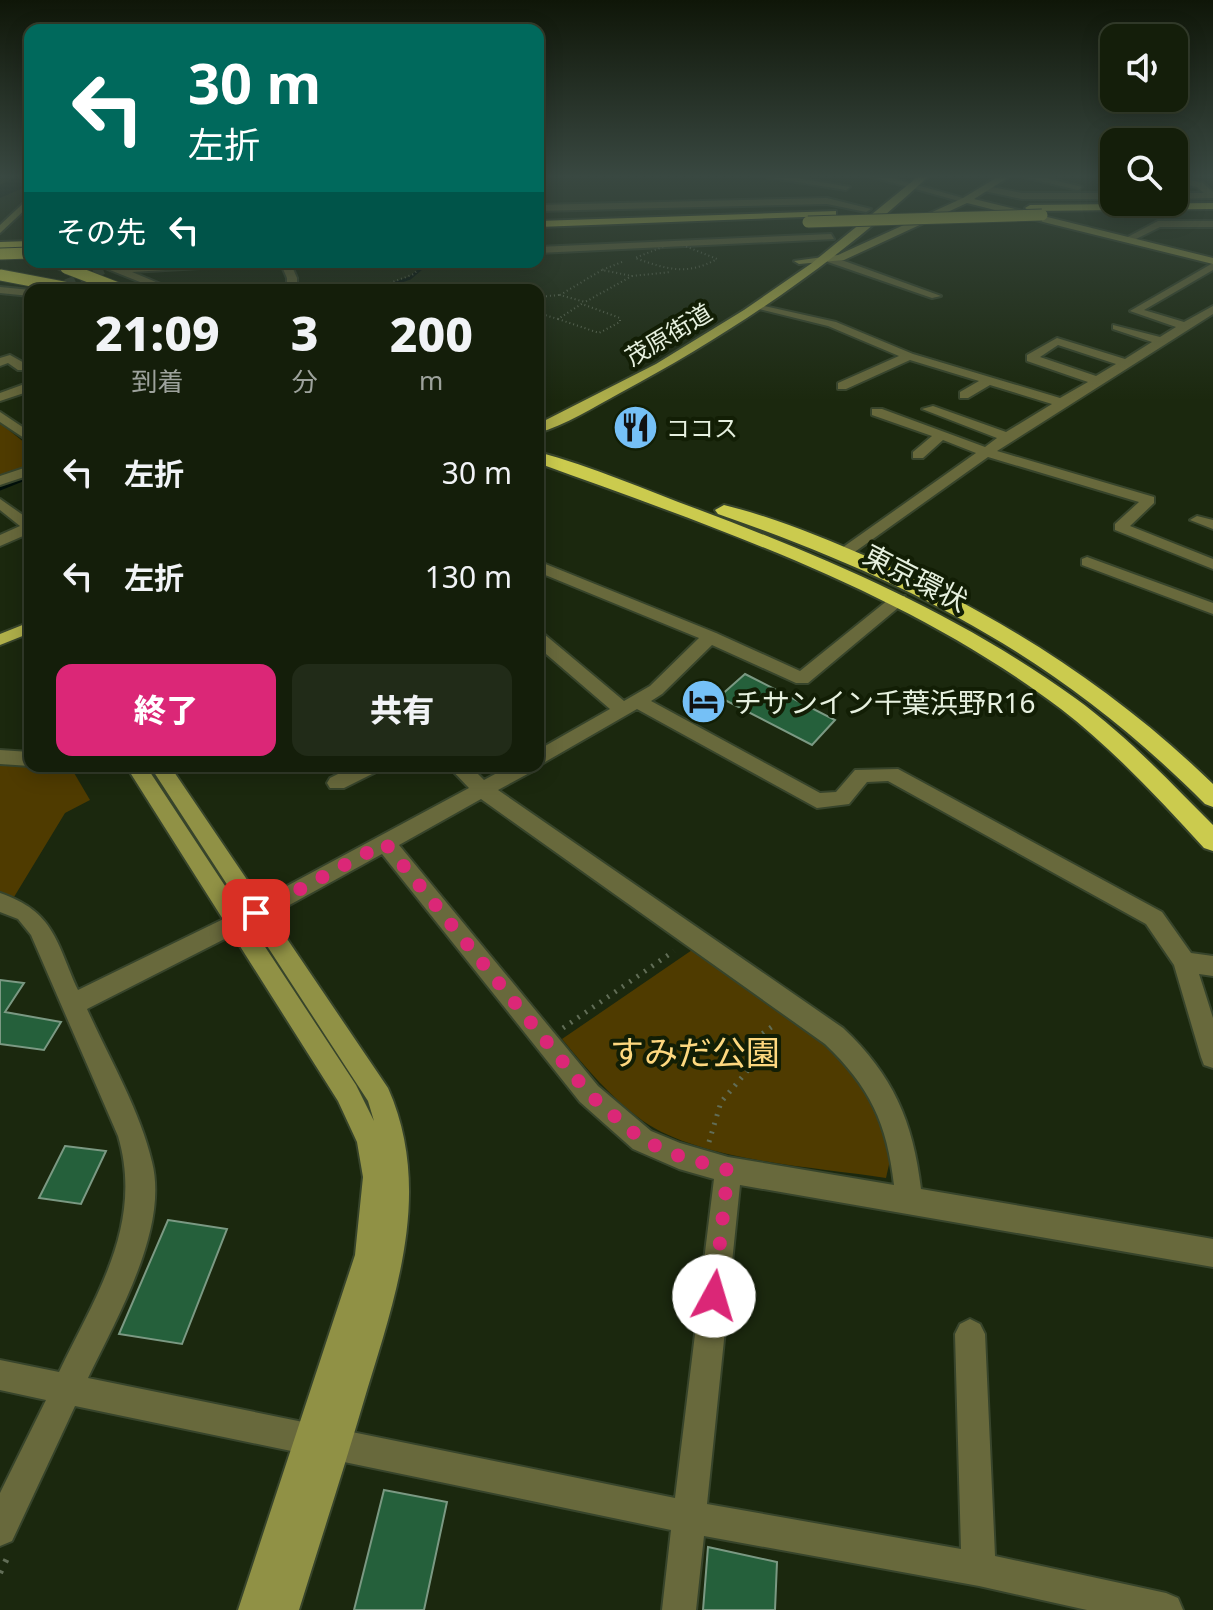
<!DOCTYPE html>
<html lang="ja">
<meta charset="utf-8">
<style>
body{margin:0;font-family:"Noto Sans","Noto Sans JP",sans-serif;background:#212b18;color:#f1f3f6;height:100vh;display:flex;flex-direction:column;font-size:30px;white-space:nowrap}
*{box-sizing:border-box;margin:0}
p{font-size:26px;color:#9da29c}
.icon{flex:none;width:44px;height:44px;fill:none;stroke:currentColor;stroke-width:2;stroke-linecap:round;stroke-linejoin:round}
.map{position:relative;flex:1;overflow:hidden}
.side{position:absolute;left:24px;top:284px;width:520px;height:488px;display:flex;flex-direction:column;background:#141e0a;border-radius:16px;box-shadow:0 4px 20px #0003,0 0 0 2px #333c2b}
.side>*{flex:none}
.guide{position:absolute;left:24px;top:24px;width:520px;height:244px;border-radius:16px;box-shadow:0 4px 20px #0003,0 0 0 2px #333c2b;background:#00695c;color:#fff;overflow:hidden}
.tools{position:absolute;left:1100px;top:24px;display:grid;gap:16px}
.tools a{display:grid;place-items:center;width:88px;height:88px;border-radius:16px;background:#141e0a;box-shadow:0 4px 20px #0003,0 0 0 2px #333c2b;font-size:40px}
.pin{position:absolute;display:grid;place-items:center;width:68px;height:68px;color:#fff;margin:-34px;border-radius:16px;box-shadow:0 4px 12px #0006}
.me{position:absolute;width:88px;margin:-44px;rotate:6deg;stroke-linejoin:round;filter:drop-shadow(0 0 6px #0008)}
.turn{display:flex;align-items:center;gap:28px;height:168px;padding:0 32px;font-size:36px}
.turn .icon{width:104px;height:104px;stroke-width:2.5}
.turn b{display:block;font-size:56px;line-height:68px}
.then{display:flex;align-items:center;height:76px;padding:0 32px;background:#0003;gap:16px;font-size:30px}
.eta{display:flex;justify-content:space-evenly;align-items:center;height:136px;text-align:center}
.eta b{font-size:48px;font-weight:800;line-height:56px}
.action{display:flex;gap:16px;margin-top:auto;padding:16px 32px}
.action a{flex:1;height:92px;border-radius:16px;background:#db2777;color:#fff;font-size:32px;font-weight:800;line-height:92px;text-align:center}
.action a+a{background:#212b18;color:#f1f3f6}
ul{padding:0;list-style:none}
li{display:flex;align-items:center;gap:24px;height:104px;padding:0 32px}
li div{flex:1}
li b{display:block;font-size:30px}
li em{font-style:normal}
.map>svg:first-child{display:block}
.green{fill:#4f3b00}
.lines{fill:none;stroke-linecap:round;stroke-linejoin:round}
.stream-far1{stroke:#000f0a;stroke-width:3}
.stream{stroke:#000f0a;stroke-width:5}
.river{fill:#000f0a;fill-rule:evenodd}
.building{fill:#25603b;stroke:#7b9983;stroke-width:2}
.street-tunnel{stroke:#39462d;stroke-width:10;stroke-dasharray:10 5;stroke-linecap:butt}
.street-casing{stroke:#37442b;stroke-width:4}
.secondary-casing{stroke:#37442b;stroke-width:4}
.primary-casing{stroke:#37442b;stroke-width:4}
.highway-casing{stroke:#37442b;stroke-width:4}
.path-far2{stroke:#616d56;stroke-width:2;stroke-dasharray:1 3;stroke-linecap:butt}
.path-far1{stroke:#616d56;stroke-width:5;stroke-dasharray:2 7;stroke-linecap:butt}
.path{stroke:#616d56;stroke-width:6;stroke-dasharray:3 9;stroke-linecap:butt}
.street{fill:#68693c;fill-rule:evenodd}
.secondary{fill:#909145;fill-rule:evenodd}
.primary{fill:#afaf4a;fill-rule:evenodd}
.highway{fill:#cbcb4e;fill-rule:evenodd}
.highway-bridge-casing{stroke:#37442b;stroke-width:13;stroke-linecap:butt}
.highway-bridge{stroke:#cbcb4e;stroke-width:11}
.route{stroke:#db2777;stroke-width:14;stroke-dasharray:0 25.2}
.labels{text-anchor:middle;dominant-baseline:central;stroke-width:8;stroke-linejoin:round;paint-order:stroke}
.far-street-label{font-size:24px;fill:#e6f0df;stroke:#121e05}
.far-poi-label{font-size:24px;fill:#e6f0df;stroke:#121e05;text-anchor:start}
.street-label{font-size:28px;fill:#e6f0df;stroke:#121e05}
.poi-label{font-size:28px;fill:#e6f0df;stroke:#121e05;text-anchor:start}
.near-park-label{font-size:34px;fill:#fed87f;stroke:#121e05}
</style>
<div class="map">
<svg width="1213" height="1610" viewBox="0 0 1213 1610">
<rect width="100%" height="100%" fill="#1b280e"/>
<path class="green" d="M0 423 30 447V468L0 479Z
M0 763 70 766 90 800 65 813 14 897 0 894Z
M695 948 843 1057 878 1106 890 1160 886 1178C816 1167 700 1161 643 1121 611 1098 587 1069 562 1039Z"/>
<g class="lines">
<path class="stream-far1" d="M376 290 410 278 429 262"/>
<path class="stream" d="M0 488 30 476"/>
<path class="river" d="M21 175H30V185L0 198V185Z"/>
</g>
<path class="building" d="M745 674 835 720 812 745 719 697Z
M0 980 24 983 5 1012 61 1022 44 1050 0 1044Z
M65 1146 106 1151 81 1204 39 1198Z
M168 1220 227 1229 182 1344 119 1334Z
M384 1490 447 1502 424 1610H354Z
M708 1547 777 1562 775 1610H703Z"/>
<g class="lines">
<path class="street-tunnel" d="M52 290 109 267"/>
<defs>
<path id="street" d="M548 175 538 185 539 175Z
M754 175H780L850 187 846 190Z
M865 175H881L970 200 966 203Z
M1015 175H1034L1082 187 1078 190Z
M1174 176 1203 183 1213 192V198L1174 199V193H1204L1197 187 1174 182Z
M987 186 1022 193H1114V199H1022L984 191Z
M827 198 871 209 866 212 827 204 538 211V205Z
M1158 221H1213V227H1160L1130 242 1122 240Z
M831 234 834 239 538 253V247Z
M828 258H836L941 296 932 298 828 262Z
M90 262H104L119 267 255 262 250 265 132 272 175 290H160Z
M280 262H290L297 278V290H287V278Z
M1213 263V270L1144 310 1184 322 1213 306V314L997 451 1154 497V503L1130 526 1213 559V569L1115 530V524L1139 502 988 457 849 556H839V550L976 453 943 440 923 458H913V452L932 436 872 415V409H882L985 447 997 438 922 409 933 406 1006 432 1052 404 990 385 968 398H960V392L979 381 910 360 846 389H838V383L899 356 828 326 755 308V304L836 322 913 354 1060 398 1088 382 1027 361V355L1057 338 1125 359 1152 342 1113 329V325L1160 337 1176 327 1130 311ZM1058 345 1116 364 1096 376 1040 357Z
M0 287 31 290 30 296 0 293Z
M10 355 26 364V370H18L8 363 0 366V358Z
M22 385H30V391L0 401V393Z
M0 412 30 432V442L0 422Z
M30 466V475L0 485V476Z
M0 499 30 520V533L0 546V535L20 526 0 510Z
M1197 516 1213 520V529L1190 520Z
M1087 557 1213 603V614L1082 565V559Z
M538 561 716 633 800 671 893 596H905V602L808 683H796L712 645 662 694 651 701 820 793 836 792 855 770 898 769 1162 912 1191 953 1213 956V976L1199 974 1213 1018V1068L1204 1065 1201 1057 1174 965 1146 924 888 781 867 782 849 804 817 808 637 709 538 766V750L610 709 538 647V633L544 634 624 701 650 686 699 638 538 572Z
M0 750 30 752V766L0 764Z
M354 766H381L378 771 344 788H330L327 783 330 778Z
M448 766H470L484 780 510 766H536L533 771 498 790 843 1028C893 1075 913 1121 921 1189L1213 1239V1267L740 1185 707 1504 961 1549 955 1334 960 1324 970 1319 980 1324 985 1334 995 1556 1166 1593 1178 1598 1183 1610H1087L979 1586 704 1536 696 1610H662L671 1530 75 1406 12 1541 0 1546V1493L46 1400 0 1390V1360L59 1372C96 1295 144 1224 118 1136L31 935 18 919 0 912V893C55 912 56 942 78 990L248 907 469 788ZM481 799 825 1044C870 1087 887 1123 894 1185L728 1157 680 1143 651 1131 598 1086 399 845ZM382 854 580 1102 633 1149 679 1169 714 1179 675 1498 88 1378C116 1319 169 1229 152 1162 140 1110 109 1058 87 1009L264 919Z"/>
<path id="secondary" d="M1001 175H1012L974 199 1213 258V264L967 203 844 260 799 264 794 261 838 255 963 198Z
M30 197V205L0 233V225Z
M126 766H146L356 1085 374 1121 368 1101 150 766H170L388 1088C435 1194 393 1303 362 1407 342 1475 320 1542 299 1610H238L355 1255 363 1177 357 1142 338 1101Z"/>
<path id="primary" d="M920 175H930C838 261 731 334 620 393 594 407 566 425 538 433V424L656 364 744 310 812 263Z
M30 622V633L0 645V634Z"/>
<path id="highway" d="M1213 203V209L1030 211 1025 208 1030 205Z
M836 211V215L832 216 538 227V221Z
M30 241V249L0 250V242Z
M44 262H61L72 268 66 272Z
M538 452C592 466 645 490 697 509 830 559 960 615 1075 698 1126 735 1169 781 1213 825V851L1204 848C1159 799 1114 750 1061 709 905 591 719 529 538 463Z
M724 505C773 517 822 537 868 557 996 613 1112 686 1213 784V807L1205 804C1060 658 910 581 718 514L715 510Z"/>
</defs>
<use href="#street" class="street-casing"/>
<use href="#secondary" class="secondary-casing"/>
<use href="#primary" class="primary-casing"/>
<use href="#highway" class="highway-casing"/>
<path class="path-far2" d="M675 242 717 259C687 276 666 269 635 258Z
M622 262 602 270 632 276 671 272
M602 270 560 295 585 302 632 276
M371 290 414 274 424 262
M538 297 559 295
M538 313 558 319 583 303
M558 319 599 333 620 322V318L582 304"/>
<path class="path-far1" d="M563 1028 674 951
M709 1142 721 1102 748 1070 751 1042 777 1023"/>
<path class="path" d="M0 1573 9 1554"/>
<use href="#street" class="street"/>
<use href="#secondary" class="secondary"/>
<use href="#primary" class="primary"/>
<use href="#highway" class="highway"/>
<defs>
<path id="highway-bridge" d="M808 222 1042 215
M0 254 30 253
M66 268 123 290
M0 275 79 290"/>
</defs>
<use href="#highway-bridge" class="highway-bridge-casing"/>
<use href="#highway-bridge" class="highway-bridge"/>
</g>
<linearGradient id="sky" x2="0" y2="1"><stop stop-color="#0f1608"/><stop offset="0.44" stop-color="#394841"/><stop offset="1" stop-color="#394841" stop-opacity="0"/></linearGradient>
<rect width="1213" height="401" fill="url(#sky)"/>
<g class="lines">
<path class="route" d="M256 913 385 843 589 1094 642 1140 679 1156 728 1170 714 1296"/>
</g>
<defs>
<symbol id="restaurant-disc" viewBox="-11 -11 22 22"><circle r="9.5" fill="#75c0f6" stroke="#121e05"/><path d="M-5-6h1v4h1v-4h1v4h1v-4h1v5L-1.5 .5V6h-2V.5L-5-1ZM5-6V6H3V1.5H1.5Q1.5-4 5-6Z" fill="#111"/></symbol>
<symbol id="hotel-disc" viewBox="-11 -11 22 22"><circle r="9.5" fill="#75c0f6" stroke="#121e05"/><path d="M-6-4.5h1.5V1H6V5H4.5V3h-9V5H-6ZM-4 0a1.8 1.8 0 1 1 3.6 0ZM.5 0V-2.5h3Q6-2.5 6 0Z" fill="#111"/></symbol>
</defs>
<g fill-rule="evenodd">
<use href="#restaurant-disc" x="610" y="402" width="51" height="51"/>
<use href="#hotel-disc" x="678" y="676" width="51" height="51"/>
</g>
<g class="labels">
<g class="far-street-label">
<text transform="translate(668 334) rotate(-31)">茂原街道</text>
</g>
<g class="far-poi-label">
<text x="666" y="427">ココス</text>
</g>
<g class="street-label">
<text transform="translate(916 577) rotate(27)">東京環状</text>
</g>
<g class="poi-label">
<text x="734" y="702">チサンイン千葉浜野R16</text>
</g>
<g class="near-park-label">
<text x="695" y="1052">すみだ公園</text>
</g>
</g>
</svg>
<div class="tools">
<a><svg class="icon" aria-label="sound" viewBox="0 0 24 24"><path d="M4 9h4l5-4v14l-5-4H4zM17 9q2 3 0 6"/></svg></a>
<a><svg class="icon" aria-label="search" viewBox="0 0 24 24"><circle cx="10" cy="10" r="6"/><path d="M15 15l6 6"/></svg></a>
</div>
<div class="pin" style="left:256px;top:913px;background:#d93025"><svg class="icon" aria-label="arrive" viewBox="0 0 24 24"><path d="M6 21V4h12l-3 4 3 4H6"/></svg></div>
<svg class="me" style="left:714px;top:1296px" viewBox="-20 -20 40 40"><circle r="19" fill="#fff"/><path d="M0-13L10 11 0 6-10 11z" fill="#db2777"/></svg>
<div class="guide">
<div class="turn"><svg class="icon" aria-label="left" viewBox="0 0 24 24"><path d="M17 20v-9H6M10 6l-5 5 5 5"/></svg><div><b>30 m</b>左折</div></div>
<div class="then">その先<svg class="icon" aria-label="left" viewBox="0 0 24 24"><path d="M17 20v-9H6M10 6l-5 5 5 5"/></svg></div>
</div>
<section class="side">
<div class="eta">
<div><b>21:09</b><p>到着</p></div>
<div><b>3</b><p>分</p></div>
<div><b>200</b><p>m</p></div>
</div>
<ul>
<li><svg class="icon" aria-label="left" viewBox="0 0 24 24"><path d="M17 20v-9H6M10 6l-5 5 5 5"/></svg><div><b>左折</b></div><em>30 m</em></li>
<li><svg class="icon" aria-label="left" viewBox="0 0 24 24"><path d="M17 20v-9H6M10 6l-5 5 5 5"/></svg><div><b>左折</b></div><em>130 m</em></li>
</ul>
<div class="action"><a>終了</a><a>共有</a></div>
</section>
</div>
